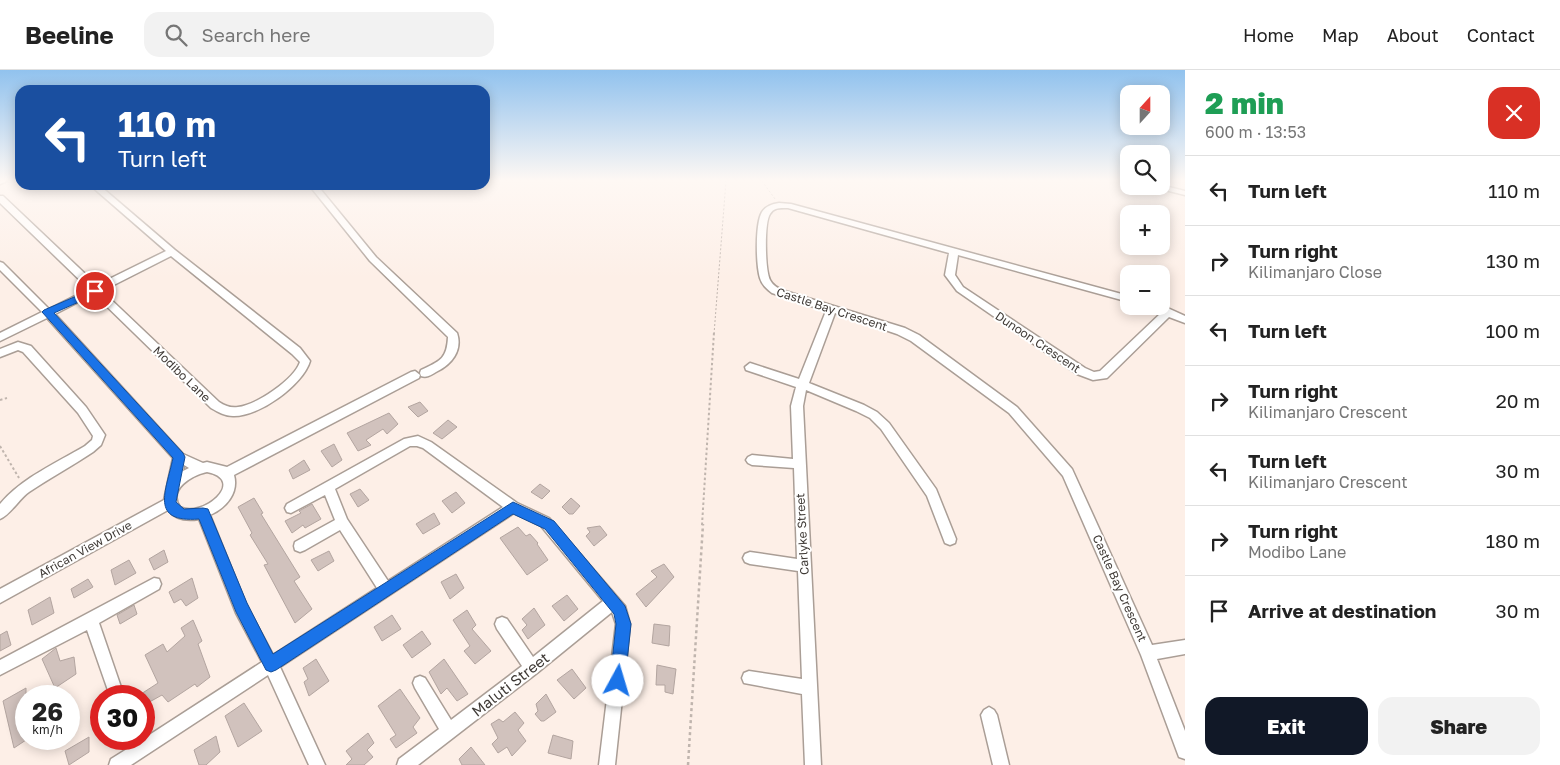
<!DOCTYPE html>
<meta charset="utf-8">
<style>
body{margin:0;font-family:"Golos Text",sans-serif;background:#f2f2f2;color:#222;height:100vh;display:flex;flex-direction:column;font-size:19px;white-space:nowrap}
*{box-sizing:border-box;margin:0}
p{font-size:16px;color:#767676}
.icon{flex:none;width:28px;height:28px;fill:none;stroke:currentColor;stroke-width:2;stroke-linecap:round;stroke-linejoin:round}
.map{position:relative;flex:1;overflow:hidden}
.sheet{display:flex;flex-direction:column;background:#fff;width:375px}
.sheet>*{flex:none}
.guide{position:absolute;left:15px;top:15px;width:475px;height:105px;border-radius:15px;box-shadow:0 2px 12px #0003;background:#1a4fa0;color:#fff;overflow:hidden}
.needle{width:32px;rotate:21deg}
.buttons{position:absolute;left:1120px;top:15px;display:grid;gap:10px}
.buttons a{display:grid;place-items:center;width:50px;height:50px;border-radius:10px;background:#fff;box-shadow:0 2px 12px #0003;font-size:25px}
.speed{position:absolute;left:15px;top:615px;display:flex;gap:10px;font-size:25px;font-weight:700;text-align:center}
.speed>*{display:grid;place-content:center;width:65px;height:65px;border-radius:50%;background:#fff;box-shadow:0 2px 12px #0003;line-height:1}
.speed small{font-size:12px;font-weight:400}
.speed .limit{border:8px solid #d22;background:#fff;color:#111}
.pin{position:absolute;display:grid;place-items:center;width:42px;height:42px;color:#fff;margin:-21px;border:2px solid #fff;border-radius:50%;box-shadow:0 1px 5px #0007}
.me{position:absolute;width:55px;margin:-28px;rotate:6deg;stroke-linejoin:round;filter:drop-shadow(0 0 4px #0008)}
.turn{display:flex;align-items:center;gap:18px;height:105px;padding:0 20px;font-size:22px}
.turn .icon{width:65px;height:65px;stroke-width:2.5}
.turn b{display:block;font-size:35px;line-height:42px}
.round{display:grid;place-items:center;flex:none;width:52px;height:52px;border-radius:15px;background:#f2f2f2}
.overview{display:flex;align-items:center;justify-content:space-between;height:85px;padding:0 20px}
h1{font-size:30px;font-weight:800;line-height:38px;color:#1e9e55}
.primary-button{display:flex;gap:10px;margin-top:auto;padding:10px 20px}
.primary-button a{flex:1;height:58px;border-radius:15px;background:#111827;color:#fff;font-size:20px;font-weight:800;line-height:58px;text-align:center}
.primary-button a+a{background:#f2f2f2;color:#222}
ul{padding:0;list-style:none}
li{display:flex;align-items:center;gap:15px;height:70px;padding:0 20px;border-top:1px solid #e0e0e0}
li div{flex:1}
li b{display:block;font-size:19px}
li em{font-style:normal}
header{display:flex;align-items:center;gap:30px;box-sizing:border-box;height:70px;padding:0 25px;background:#fff;border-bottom:1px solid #e0e0e0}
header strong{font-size:24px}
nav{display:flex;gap:28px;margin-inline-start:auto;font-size:18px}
.search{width:350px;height:45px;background:#f2f2f2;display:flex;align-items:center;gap:12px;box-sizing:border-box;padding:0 18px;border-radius:15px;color:#767676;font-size:19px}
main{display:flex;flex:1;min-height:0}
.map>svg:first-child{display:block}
.building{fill:#d1c2bd;stroke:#b3a5a0}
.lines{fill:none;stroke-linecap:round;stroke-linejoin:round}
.minor-casing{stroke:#aa9e96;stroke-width:3}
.path-far2{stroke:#c0b5ae;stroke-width:1;stroke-dasharray:2 2;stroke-linecap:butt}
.path-far1{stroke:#c0b5ae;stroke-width:2;stroke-dasharray:2.5 2.5;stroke-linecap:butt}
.path{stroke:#c0b5ae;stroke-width:2.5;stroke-dasharray:3 3;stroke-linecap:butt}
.minor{fill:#fff;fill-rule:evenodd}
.route{fill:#1a73e8;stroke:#114b97}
.labels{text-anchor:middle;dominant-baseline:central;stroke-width:4;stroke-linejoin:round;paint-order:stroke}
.street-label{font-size:12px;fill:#403b37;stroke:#fff}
.near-street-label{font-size:15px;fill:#403b37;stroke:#fff}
</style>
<header>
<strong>Beeline</strong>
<div class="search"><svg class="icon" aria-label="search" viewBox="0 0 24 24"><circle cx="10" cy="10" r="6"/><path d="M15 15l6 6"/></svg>Search here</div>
<nav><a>Home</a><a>Map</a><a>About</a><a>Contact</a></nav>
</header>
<main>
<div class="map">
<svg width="1185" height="695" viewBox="0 0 1185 695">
<rect width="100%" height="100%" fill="#fdefe7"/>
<path class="building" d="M420 332 428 341 418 347 408 337Z
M389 343 398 354 387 364 383 359 366 370 371 375 358 381 347 363Z
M448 350 457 357 442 369 433 363Z
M334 374 342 390 332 397 321 381Z
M304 390 310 400 293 409 289 400Z
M540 414 550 421 542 429 531 422Z
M360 419 369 430 358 437 350 424Z
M456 422 465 433 452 443 442 431Z
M254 428 263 443 261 444 300 507 294 511 312 539 295 553 264 495 268 494 250 465 252 463 238 437Z
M571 428 580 436 573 444H569L562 437Z
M312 434 321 449 305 458 303 455 292 463 285 451 301 443 299 441Z
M434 443 440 454 423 464 416 454Z
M600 456 607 465 594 476 586 466 590 462 587 458Z
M518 457 526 466 530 464 538 473 537 474 548 490 527 505 500 468Z
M164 480 168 492 154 500 149 489Z
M329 481 334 491 318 501 311 490Z
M129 490 136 503 115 515 111 500Z
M664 494 674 507 646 537 636 524 657 507 651 501Z
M456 504 464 518 450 529 441 512Z
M192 508 198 528 186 536 181 529 174 533 169 522Z
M88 509 93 517 74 528 71 519Z
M567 525 578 539 564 551 552 536Z
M50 527 54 543 32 555 28 540Z
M134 535 137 544 120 554 117 545Z
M534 538 545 555 528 569 522 560 527 555 522 549Z
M467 540 476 555 472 559 491 581 475 594 464 581 470 576 453 550Z
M392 545 401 559 382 571 374 557Z
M193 550 202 571 198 574 210 607 197 617 195 614 168 632 162 625 144 635V626L141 624 158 613 145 585 163 574 167 582 185 566 181 558Z
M654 554 670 556 669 576 652 573Z
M7 561 11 575 0 581V565Z
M422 561 431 574 412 588 403 575Z
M56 578 60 591 74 587 76 604 55 618 42 589Z
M316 589 329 611 309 626 304 612 308 609 303 598Z
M444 589 468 624 457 631 447 618 441 624 429 602Z
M657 595 676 599 673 624 665 622V615H656Z
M572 599 586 618 574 629 557 610Z
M26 618V631L24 633 26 640V670L14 678 3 631Z
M400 619 420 648 413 657 417 663 396 678 390 669 396 665 378 636Z
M546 624 556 642 544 651H541L535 644 538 641 536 634Z
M244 633 262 661 238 677 225 646Z
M515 642 524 653 518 660 526 671 512 686 507 677 498 683 492 674 498 668 491 654 499 649 503 652Z
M368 663 374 673 367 680 373 687 364 695H346L352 689 346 681Z
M553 665 573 671 571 689 548 683Z
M216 666 220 682 206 695H199L194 680Z
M89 667V682L69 695 65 681Z
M471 677 485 695H462L459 689Z"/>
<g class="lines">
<defs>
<path id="minor" d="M0 111H7L0 114Z
M1122 111H1129V113H1123Z
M90 115H99L175 180 300 278 310 291C303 315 259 347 233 346 225 346 218 342 211 338L94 224 55 244 183 384 203 393 207 392 227 397 411 302 415 301 420 305 419 308 234 405C239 423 226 438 210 445L246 534 273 585 377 518 340 460 305 480 300 482 295 480 294 476 295 472 335 450 325 425 291 443 287 442 285 438 287 434 404 369 418 366 431 372 517 433 549 448 625 536 630 554 615 695H599L616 554 612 542 537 603 418 695H397L399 689 439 659 415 618 413 613 415 608 420 606 425 608 451 650 522 596 497 559 495 554 497 549 502 547 507 549 533 587 603 531 541 456 514 443 280 597 325 695H309L268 605 131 695H109L111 689 127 679 124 669H140V671L262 592 236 543 199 449C188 451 176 450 168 440L0 533V519L164 430 173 388 47 248 0 271V263L42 242 0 200V192L3 193 49 239 89 219 0 133V126H3L97 215 166 181ZM171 186 292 284 300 292C294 310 256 335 238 337 230 338 225 336 219 332L102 221ZM410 376H417L423 378 503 437 388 511 347 449 335 419ZM184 395 189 398 183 401ZM207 402C248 410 202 449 180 437 167 419 193 405 207 402Z
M309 115H317L376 187 457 263C463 281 451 295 436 302 431 305 427 308 421 306L420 303 421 300C440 291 447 289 448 267L370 191Z
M1161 115 1185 121V125L1149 116Z
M779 133 791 134 1129 226V232L958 185 955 205 963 217 1085 298 1094 302 1100 301 1161 243 1150 236 1161 235 1185 246V253L1169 247 1107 308 1093 310 1077 304 957 221 945 205 949 183 788 138C781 138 774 137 770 144 764 153 765 200 770 210 773 216 779 219 785 221L905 258 919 265 1017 337 1072 399 1152 575 1185 570V584L1157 589 1185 661V689L1179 687 1141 585 1063 406 1009 343 911 271 897 264 835 243 809 313 864 335 877 342 889 353 936 419 956 469 955 473 950 475 945 473 927 426 881 359 870 348 856 341 806 320 803 336 821 695H805L802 624 744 613 742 608 744 603 749 601 802 609 798 501 750 494 745 492 743 488 745 484 750 482 797 489 794 398 752 395 748 393 746 390 748 387 752 385 793 389 791 336 796 317 746 300 745 297 750 293 799 309 826 241 772 223C767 219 762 215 760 208 756 195 755 154 762 142 766 136 772 134 779 133Z
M18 272 31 276 86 337 105 365 101 375 93 382C72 396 50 408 29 422 19 429 11 444 0 449V434C22 408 56 393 85 376L92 370 93 366 78 343 23 282 18 280 0 287V279Z
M154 508 159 509 161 514 159 519 99 553 124 626H110L87 560 0 605V590Z
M989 637 994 640 997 645 1009 695H993L981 645 984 640Z"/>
</defs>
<use href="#minor" class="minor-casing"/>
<path class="path-far2" d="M762 111 775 129
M714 264 726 111"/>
<path class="path-far1" d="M0 330 7 328
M0 376 19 408
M702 455 714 262"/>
<path class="path" d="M688 695 703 454"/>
<use href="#minor" class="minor"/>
</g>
<linearGradient id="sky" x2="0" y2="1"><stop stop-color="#91c2ee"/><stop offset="0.53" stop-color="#fef8f4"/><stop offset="1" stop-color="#fef8f4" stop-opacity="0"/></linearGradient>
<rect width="1185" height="208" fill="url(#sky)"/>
<path class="route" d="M95 218 100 221 99 223 54 243 183 383 185 387 176 432 184 439 203 438 208 439 247 533 273 584 513 432 554 451 625 536 631 554 625 611 623 616 618 619 613 616 610 611 616 554 614 544 545 459 513 444 276 600 271 602 266 600 236 542 199 449C149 453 166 421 173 388L42 242 44 240Z"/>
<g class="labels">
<g class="street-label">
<text transform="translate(832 239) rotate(18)">Castle Bay Crescent</text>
<text transform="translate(1038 272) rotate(34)">Dunoon Crescent</text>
<text transform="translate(182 304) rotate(44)">Modibo Lane</text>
<text transform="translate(802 464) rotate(-93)">Carlyke Street</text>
<text transform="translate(85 479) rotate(-29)">African View Drive</text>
<text transform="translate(1120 518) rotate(66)">Castle Bay Crescent</text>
</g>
<g class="near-street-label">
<text transform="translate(510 614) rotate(-38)">Maluti Street</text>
</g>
</g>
</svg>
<div class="buttons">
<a><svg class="needle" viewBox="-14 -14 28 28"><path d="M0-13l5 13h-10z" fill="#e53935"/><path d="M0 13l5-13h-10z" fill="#767676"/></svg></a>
<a><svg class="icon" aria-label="search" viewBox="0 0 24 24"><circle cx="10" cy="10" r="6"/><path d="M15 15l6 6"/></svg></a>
<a>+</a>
<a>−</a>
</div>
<div class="speed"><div>26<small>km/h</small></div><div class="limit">30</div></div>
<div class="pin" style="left:95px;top:221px;background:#d93025"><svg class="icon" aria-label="arrive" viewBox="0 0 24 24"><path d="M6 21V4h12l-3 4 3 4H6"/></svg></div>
<svg class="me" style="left:618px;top:611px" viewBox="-20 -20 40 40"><circle r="19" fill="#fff"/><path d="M0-13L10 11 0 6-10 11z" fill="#1a73e8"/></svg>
<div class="guide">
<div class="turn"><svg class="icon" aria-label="left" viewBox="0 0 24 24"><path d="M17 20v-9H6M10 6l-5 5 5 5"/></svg><div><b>110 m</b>Turn left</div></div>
</div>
</div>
<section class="sheet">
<div class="overview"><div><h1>2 min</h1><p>600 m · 13:53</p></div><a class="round" style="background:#d93025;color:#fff"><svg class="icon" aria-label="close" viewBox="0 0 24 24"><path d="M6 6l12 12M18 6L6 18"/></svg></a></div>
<ul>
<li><svg class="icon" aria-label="left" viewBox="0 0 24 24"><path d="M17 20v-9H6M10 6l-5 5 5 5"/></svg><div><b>Turn left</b></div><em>110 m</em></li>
<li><svg class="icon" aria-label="right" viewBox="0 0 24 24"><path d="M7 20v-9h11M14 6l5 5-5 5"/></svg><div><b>Turn right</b><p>Kilimanjaro Close</p></div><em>130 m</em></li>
<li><svg class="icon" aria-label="left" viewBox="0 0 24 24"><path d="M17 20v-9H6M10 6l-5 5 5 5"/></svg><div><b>Turn left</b></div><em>100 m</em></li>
<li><svg class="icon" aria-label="right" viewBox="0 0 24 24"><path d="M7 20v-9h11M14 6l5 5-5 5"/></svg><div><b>Turn right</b><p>Kilimanjaro Crescent</p></div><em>20 m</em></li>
<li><svg class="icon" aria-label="left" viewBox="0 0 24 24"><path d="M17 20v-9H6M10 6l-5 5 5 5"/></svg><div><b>Turn left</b><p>Kilimanjaro Crescent</p></div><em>30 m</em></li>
<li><svg class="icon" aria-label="right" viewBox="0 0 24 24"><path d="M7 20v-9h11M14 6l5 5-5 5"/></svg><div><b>Turn right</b><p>Modibo Lane</p></div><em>180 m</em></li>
<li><svg class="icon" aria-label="arrive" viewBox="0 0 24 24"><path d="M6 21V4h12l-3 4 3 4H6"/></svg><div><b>Arrive at destination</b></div><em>30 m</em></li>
</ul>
<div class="primary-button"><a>Exit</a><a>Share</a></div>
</section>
</main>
